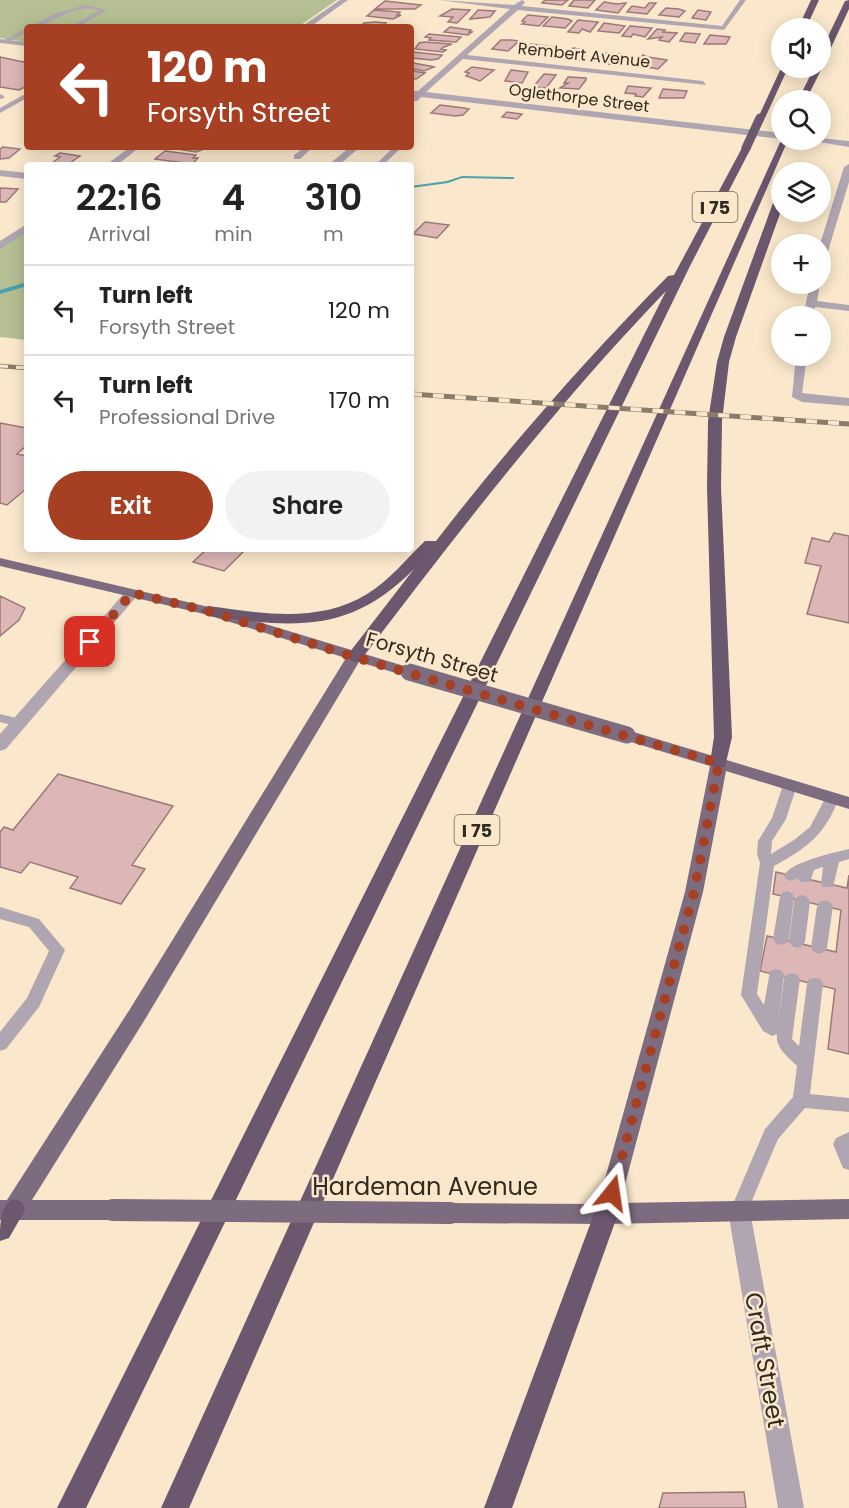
<!DOCTYPE html>
<meta charset="utf-8">
<style>
body{margin:0;font-family:Poppins,sans-serif;background:#f2f2f2;color:#222;height:100vh;display:flex;flex-direction:column;font-size:22px;white-space:nowrap}
*{box-sizing:border-box;margin:0}
p{font-size:20px;color:#767676}
.icon{flex:none;width:33px;height:33px;fill:none;stroke:currentColor;stroke-width:2;stroke-linecap:round;stroke-linejoin:round}
.map{position:relative;flex:1;overflow:hidden}
.side{position:absolute;left:24px;top:162px;width:390px;height:390px;display:flex;flex-direction:column;background:#fff;border-radius:6px;box-shadow:0 3px 15px #0003}
.side>*{flex:none}
.banner{position:absolute;left:24px;top:24px;width:390px;height:126px;border-radius:6px;box-shadow:0 3px 15px #0003;background:#a73f22;color:#fff;overflow:hidden}
.fabs{position:absolute;left:771px;top:18px;display:grid;gap:12px}
.fabs a{display:grid;place-items:center;width:60px;height:60px;border-radius:50%;background:#fff;box-shadow:0 3px 15px #0003;font-size:30px}
.pin{position:absolute;display:grid;place-items:center;width:51px;height:51px;color:#fff;margin:-26px;border-radius:12px;box-shadow:0 3px 9px #0006}
.me{position:absolute;width:66px;margin:-33px;rotate:15deg;stroke-linejoin:round;filter:drop-shadow(0 0 4px #0008)}
.turn{display:flex;align-items:center;gap:21px;height:126px;padding:0 24px;font-size:27px}
.turn .icon{width:78px;height:78px;stroke-width:2.5}
.turn b{display:block;font-size:42px;line-height:51px}
.eta{display:flex;justify-content:space-evenly;align-items:center;height:102px;text-align:center}
.eta b{font-size:36px;font-weight:600;line-height:42px}
.primary-button{display:flex;gap:12px;margin-top:auto;padding:12px 24px}
.primary-button a{flex:1;height:69px;border-radius:36px;background:#a73f22;color:#fff;font-size:24px;font-weight:600;line-height:69px;text-align:center}
.primary-button a+a{background:#f2f2f2;color:#222}
ul{padding:0;list-style:none}
li{display:flex;align-items:center;gap:18px;height:90px;padding:0 24px;border-top:2px solid #e0e0e0}
li div{flex:1}
li b{display:block;font-size:22px}
li em{font-style:normal}
.map>svg:first-child{display:block}
.green{fill:#b6bf93}
.lines{fill:none;stroke-linecap:round;stroke-linejoin:round}
.stream{fill:#4ca2ab;fill-rule:evenodd}
.building{fill:#dcb7b6;stroke:#9b7978;stroke-width:1.5}
.service{fill:#afa6b1;fill-rule:evenodd}
.minor{fill:#afa6b1;fill-rule:evenodd}
.primary{fill:#7d6c7f;fill-rule:evenodd}
.motorway{fill:#6b576e;fill-rule:evenodd}
.rail-far1-casing{stroke:#897d6a;stroke-width:4.5}
.rail-casing{stroke:#897d6a;stroke-width:5}
.rail-far1{stroke:#fbe8cc;stroke-width:3;stroke-dasharray:8;stroke-linecap:butt}
.rail{stroke:#fbe8cc;stroke-width:4;stroke-dasharray:11;stroke-linecap:butt}
.primary-bridge-far1{stroke:#7d6c7f;stroke-width:17}
.primary-bridge{stroke:#7d6c7f;stroke-width:22}
.motorway-bridge{stroke:#6b576e;stroke-width:9}
.route{stroke:#a73f22;stroke-width:10;stroke-dasharray:0 18}
.labels{text-anchor:middle;dominant-baseline:central;stroke-width:5;stroke-linejoin:round;paint-order:stroke}
.far-street-label{font-size:16px;fill:#322b20;stroke:#fbe8cc}
.shield{fill:#fbe8cc;stroke:#6e6454;stroke-width:1.5}
.shield-label{font-size:18px;font-weight:bold;fill:#322b20}
.street-label{font-size:20px;fill:#322b20;stroke:#fbe8cc}
.near-street-label{font-size:24px;fill:#322b20;stroke:#fbe8cc}
</style>
<div class="map">
<svg width="849" height="1508" viewBox="0 0 849 1508">
<rect width="100%" height="100%" fill="#fbe8cc"/>
<path class="green" d="M0 0H337L298 27H27V42L0 38Z
M27 227V340L0 337V248Z"/>
<g class="lines">
<path class="stream" d="M462 176 513 177 515 178 513 179 462 178 448 183 411 188V186L447 181Z
M27 282V286L0 294V290Z"/>
</g>
<path class="building" d="M545 0H568L562 5 542 3Z
M574 0H595L588 8 569 6Z
M385 1 421 5 415 9H375Z
M604 2 617 4 626 3 618 13 596 10Z
M649 3H656L647 14 627 12 632 6 645 8Z
M666 8 679 9 685 11 679 17 659 15Z
M452 9 470 10 457 23 448 22 453 17 440 16Z
M374 10 400 12 397 15H401L393 19 367 16Z
M478 10 495 11 490 17 470 19Z
M698 10 711 12 706 20 692 18Z
M528 15 548 17 539 26 522 24 525 22 522 21Z
M552 17 568 19 572 21 565 28 543 26Z
M578 20 598 22 590 32 582 29 579 33 568 32Z
M375 22 386 23 385 25 403 26 360 27 364 23Z
M604 23 625 26 619 33 598 31Z
M630 26 652 28 645 37 633 34 631 37 622 36Z
M450 27 471 30 469 32H472L468 35 444 32Z
M657 29 665 30 663 32 677 33 669 42 659 40 662 37 648 39Z
M685 33 700 34 695 43 680 41Z
M429 34 461 37 456 42 429 40 431 38 425 37Z
M710 35 730 37 726 44H704Z
M501 40H511L519 41 508 51 492 49Z
M424 42 452 44 444 47 441 49 446 50 443 52 415 49 419 43Z
M531 44 555 47 544 57 524 54 533 47 528 46Z
M574 48 587 51 580 60 557 58 563 51Z
M413 52 442 55 438 59 431 60 412 58Z
M606 53 619 54 627 55 621 65 609 64 610 62 600 61Z
M643 55 648 57 667 60 658 69 634 65Z
M0 57 23 62 27 60V86L19 90 0 87Z
M413 63 430 66 434 67 424 71 415 69 413 71 425 73 416 79 411 78Z
M472 67 494 70 480 81 466 76 469 73 465 72Z
M511 70 528 72 522 83 505 81Z
M544 74 556 75 546 88 533 87Z
M568 77 586 78V80L579 89 560 88 568 83H564Z
M628 86 651 88 643 97 635 96 636 94 625 93Z
M663 89 687 91 684 98H659Z
M440 105 464 108 469 109 463 115 455 116 431 113Z
M507 112 522 114 517 119 502 117Z
M3 147 20 149 9 158 0 159V149Z
M172 147H209L196 152 171 148Z
M165 151 196 155 193 158H198L192 164 155 159Z
M60 153 80 156 67 165 52 163 60 157 55 156Z
M0 188 18 189 6 202H0Z
M425 222 449 225 437 238 413 234Z
M0 423 27 428V445L17 454 27 456V488L7 505 0 503Z
M834 533 849 536V623L807 614 821 566 805 563 812 538 829 542Z
M207 549H246L224 571 193 562Z
M0 596 25 608 19 620 0 636Z
M58 774 173 806 132 865 145 869 121 904 70 888 78 877 30 862 21 873 0 867V832L4 827 13 830Z
M776 872 847 888 849 875V1054L828 1049 835 989 760 971 767 936 836 952 841 910 773 894Z
M744 1492 746 1508H659L663 1493Z"/>
<g class="lines">
<path class="service" d="M86 5 107 10 78 27H71L99 10C70 2 54 27 29 27L56 13Z
M27 28V32L6 43 1 42Z
M27 93V98L0 113V108Z
M0 94 4 96V98L0 99Z
M305 147H313L300 159H294V155Z
M394 147H402L383 165H375Z
M336 161 352 163 353 165H333L332 163Z
M0 714 24 720 26 723 19 727 0 722Z
M790 780 797 785 786 819 772 841 771 854 794 840 810 827 827 795 832 793 839 798C825 835 807 848 774 866L757 994 764 1005 770 971 776 969 782 971 784 975 778 1025 784 979 786 975 792 973 798 975 800 979 792 1039 799 1046 807 984 809 979 815 978 821 979 823 984 810 1094 849 1098V1112L805 1108 778 1139 745 1217 739 1219 733 1217 730 1211 765 1129 793 1097 797 1066C788 1057 775 1048 777 1034L772 1036 763 1031 741 995 760 863 757 854 758 841 772 818 783 785Z
M849 849V859L839 862 833 887H823L821 883 823 867 814 870 810 882H800L798 878 791 881 786 879 784 875C793 861 833 853 849 849Z
M787 891 792 893 794 897 789 939 786 943 781 945 776 943 773 939 780 897 782 893Z
M802 895 807 897 810 901 805 942 802 946 797 948 792 946 789 942 794 901 797 897Z
M825 900 830 902 833 906 827 948 824 952 819 954 814 952 811 948 817 906 820 902Z
M0 907 39 919 65 950 39 1007 6 1049 0 1051V1032L27 998 49 951 29 927 0 919Z
M849 1132V1170L843 1168 833 1144 836 1138Z"/>
<path class="minor" d="M340 0H348L310 27H301Z
M439 0 514 5 522 0 525 2 522 6 722 26 740 0H746L724 30 518 10 467 55 703 81 706 85 463 59 426 92 782 133V139L421 97 417 101H411V91H418L510 9Z
M0 39 27 42V46L0 43Z
M820 138 849 141V147L807 140Z
M130 147H140L117 165H106Z
M350 147H360L339 165H328Z
M849 164V182L825 261 820 264V244L844 167Z
M0 170 27 173V179L0 176Z
M27 224V232L0 249V241Z
M810 284H820L817 301 849 305V311L815 307 813 316H803Z
M796 356H807L802 393 849 398V406L802 402 792 397Z
M132 589 139 593 137 596 6 749 0 751V734L127 590Z
M739 1201 747 1204 750 1211 804 1508H778L728 1211 731 1204Z"/>
<path class="primary" d="M0 558 213 608 414 669 417 672 409 677 359 662 144 1021 32 1200H113L121 1203 124 1210 121 1217 113 1220H0V1200H7L130 1009 346 658 204 614 0 566Z
M627 730 849 797V809L726 771 703 892 620 1203 849 1199V1219L606 1224 450 1223 442 1220 439 1213 442 1206 450 1203 598 1204 685 892 710 766 621 739 619 735 621 731Z"/>
<path class="motorway" d="M811 0H819L806 28H798Z
M849 0V9L824 63 820 65V53L845 1Z
M782 66 788 68 765 118 757 120Z
M821 66 822 68 806 100H798L814 68Z
M782 138 788 140 189 1508H161Z
M743 146 751 148 690 266 86 1508H57L666 291C555 406 457 534 360 661L354 662 346 657 414 569C349 635 293 627 208 616L200 611 208 606C260 613 319 624 367 594 389 581 406 559 425 541H436C507 449 586 359 668 276L674 275Z
M782 189V208L736 337 729 362 722 421 721 487 732 737 725 767H713L710 763 714 737 707 487 708 421 717 362 724 337 777 192Z
M13 1199 22 1202 25 1210 9 1238 0 1241C0 1225 0 1206 13 1199Z
M606 1203 615 1206 618 1214 512 1508H484L594 1214 597 1206Z"/>
<defs>
<path id="rail-far1" d="M0 366 27 368"/>
<path id="rail" d="M411 394 849 424"/>
</defs>
<use href="#rail-far1" class="rail-far1-casing"/>
<use href="#rail" class="rail-casing"/>
<use href="#rail-far1" class="rail-far1"/>
<use href="#rail" class="rail"/>
<path class="primary-bridge-far1" d="M409 672 627 735"/>
<path class="primary-bridge" d="M113 1210 450 1213"/>
<path class="motorway-bridge" d="M746 148 760 118"/>
</g>
<g class="lines">
<path class="route" d="M90 642 132 593 208 611 354 657 719 763 694 892 612 1193"/>
</g>
<g class="labels">
<g class="far-street-label">
<text transform="translate(584 55) rotate(6)">Rembert Avenue</text>
<text transform="translate(579 98) rotate(7)">Oglethorpe Street</text>
</g>
<g class="shield">
<rect x="692.5" y="192" width="45" height="30" rx="4.5"/>
<rect x="454.5" y="815" width="45" height="30" rx="4.5"/>
</g>
<g class="shield-label">
<text x="715" y="207">I 75</text>
<text x="477" y="830">I 75</text>
</g>
<g class="street-label">
<text transform="translate(432 657) rotate(16)">Forsyth Street</text>
</g>
<g class="near-street-label">
<text x="425" y="1186">Hardeman Avenue</text>
<text transform="translate(765 1360) rotate(80)">Craft Street</text>
</g>
</g>
</svg>
<div class="fabs">
<a><svg class="icon" aria-label="sound" viewBox="0 0 24 24"><path d="M4 9h4l5-4v14l-5-4H4zM17 9q2 3 0 6"/></svg></a>
<a><svg class="icon" aria-label="search" viewBox="0 0 24 24"><circle cx="10" cy="10" r="6"/><path d="M15 15l6 6"/></svg></a>
<a><svg class="icon" aria-label="layers" viewBox="0 0 24 24"><path d="M12 4l9 5-9 5-9-5zM3 14l9 5 9-5"/></svg></a>
<a>+</a>
<a>−</a>
</div>
<div class="pin" style="left:90px;top:642px;background:#d93025"><svg class="icon" aria-label="arrive" viewBox="0 0 24 24"><path d="M6 21V4h12l-3 4 3 4H6"/></svg></div>
<svg class="me" style="left:612px;top:1193px" viewBox="-20 -20 40 40"><path d="M0-17L14 15 0 8-14 15z" fill="#a73f22" stroke="#fff" stroke-width="4"/></svg>
<div class="banner">
<div class="turn"><svg class="icon" aria-label="left" viewBox="0 0 24 24"><path d="M17 20v-9H6M10 6l-5 5 5 5"/></svg><div><b>120 m</b>Forsyth Street</div></div>
</div>
<section class="side">
<div class="eta">
<div><b>22:16</b><p>Arrival</p></div>
<div><b>4</b><p>min</p></div>
<div><b>310</b><p>m</p></div>
</div>
<ul>
<li><svg class="icon" aria-label="left" viewBox="0 0 24 24"><path d="M17 20v-9H6M10 6l-5 5 5 5"/></svg><div><b>Turn left</b><p>Forsyth Street</p></div><em>120 m</em></li>
<li><svg class="icon" aria-label="left" viewBox="0 0 24 24"><path d="M17 20v-9H6M10 6l-5 5 5 5"/></svg><div><b>Turn left</b><p>Professional Drive</p></div><em>170 m</em></li>
</ul>
<div class="primary-button"><a>Exit</a><a>Share</a></div>
</section>
</div>
